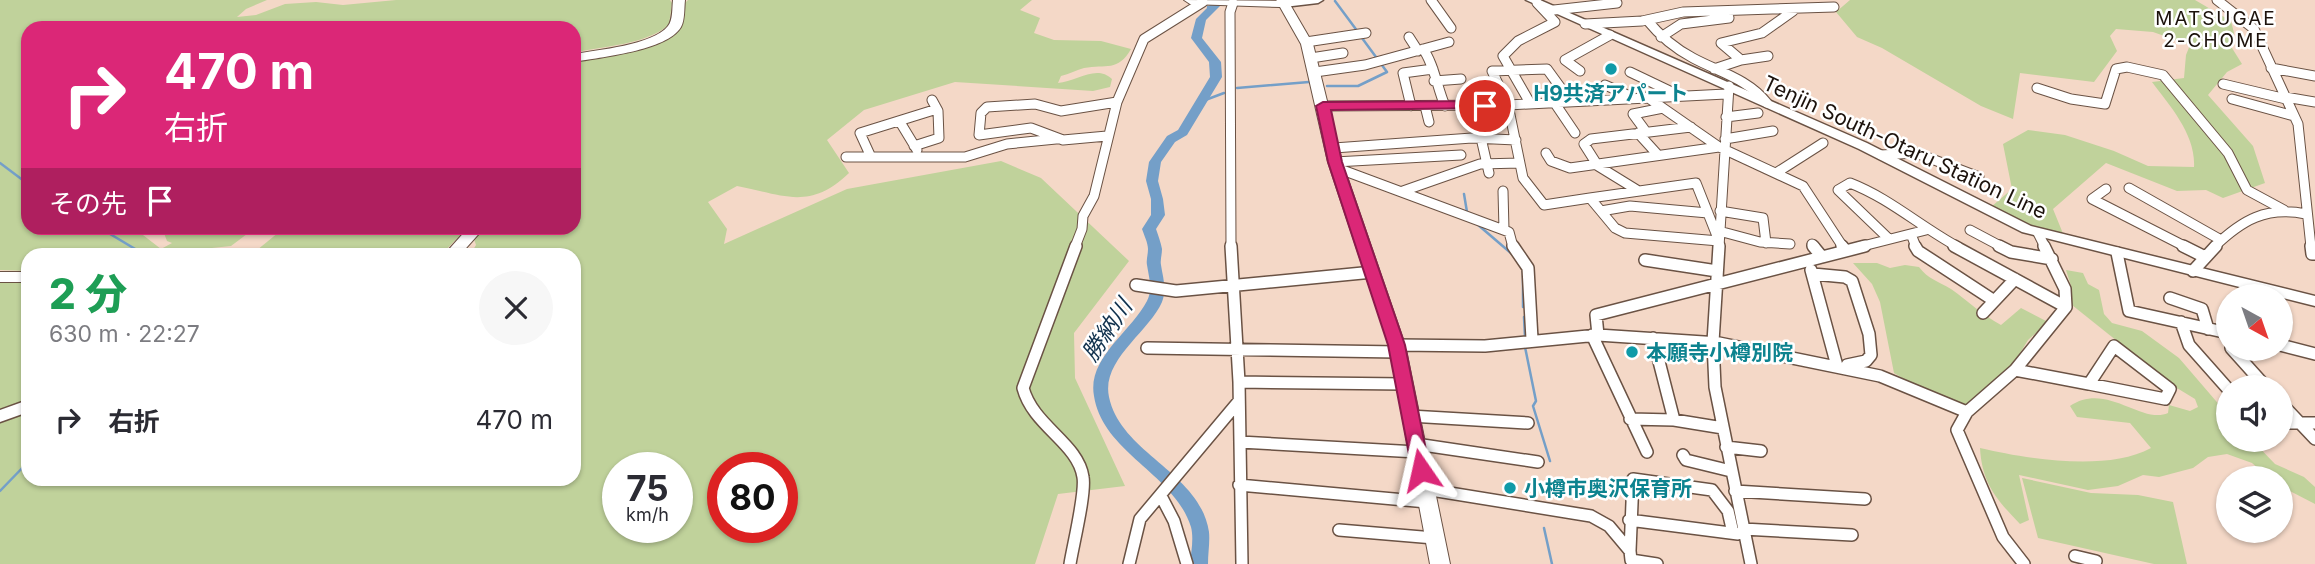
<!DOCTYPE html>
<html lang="ja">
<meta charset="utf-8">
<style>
body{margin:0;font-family:Inter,"Noto Sans JP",sans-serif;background:#f7f7f7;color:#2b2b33;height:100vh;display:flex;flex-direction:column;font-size:26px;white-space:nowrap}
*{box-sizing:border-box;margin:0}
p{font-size:23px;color:#7c7c81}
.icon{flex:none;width:38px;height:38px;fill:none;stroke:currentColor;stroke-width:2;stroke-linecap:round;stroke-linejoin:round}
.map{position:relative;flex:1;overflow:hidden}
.side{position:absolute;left:21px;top:248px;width:560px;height:238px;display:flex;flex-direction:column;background:#fff;border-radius:21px;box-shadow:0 2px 5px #0004}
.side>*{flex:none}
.guide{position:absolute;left:21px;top:21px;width:560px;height:214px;border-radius:21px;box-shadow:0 2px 5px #0004;background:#db2777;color:#fff;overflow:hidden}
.needle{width:46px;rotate:140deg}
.controls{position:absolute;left:2216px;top:284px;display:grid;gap:14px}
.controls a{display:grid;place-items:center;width:77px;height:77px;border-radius:50%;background:#fff;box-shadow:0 2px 5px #0004;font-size:35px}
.speed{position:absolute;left:602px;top:452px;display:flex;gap:14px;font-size:35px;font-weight:700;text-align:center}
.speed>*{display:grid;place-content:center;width:91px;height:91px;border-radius:50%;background:#fff;box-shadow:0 2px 5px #0004;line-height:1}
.speed small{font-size:18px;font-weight:400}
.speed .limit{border:10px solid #d22;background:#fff;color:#111}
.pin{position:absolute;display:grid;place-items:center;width:60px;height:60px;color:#fff;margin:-30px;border:4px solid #fff;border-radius:50%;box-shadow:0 2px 7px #0007}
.me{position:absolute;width:77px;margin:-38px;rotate:349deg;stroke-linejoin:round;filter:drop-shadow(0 0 5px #0008)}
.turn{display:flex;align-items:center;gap:24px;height:147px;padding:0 28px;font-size:32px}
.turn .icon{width:91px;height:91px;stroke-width:2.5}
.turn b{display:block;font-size:49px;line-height:60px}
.then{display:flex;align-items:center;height:66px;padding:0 28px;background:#0003;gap:14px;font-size:26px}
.round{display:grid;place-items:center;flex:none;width:74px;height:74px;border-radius:37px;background:#f7f7f7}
.summary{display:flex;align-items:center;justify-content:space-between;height:119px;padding:0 28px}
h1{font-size:42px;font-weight:800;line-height:52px;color:#1e9e55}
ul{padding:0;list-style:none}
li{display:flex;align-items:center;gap:21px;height:105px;padding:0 28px}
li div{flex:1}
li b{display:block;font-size:26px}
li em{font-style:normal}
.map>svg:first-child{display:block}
.green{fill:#c0d29b;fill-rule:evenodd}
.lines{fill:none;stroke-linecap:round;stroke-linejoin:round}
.stream{stroke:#749fc8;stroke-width:2.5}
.river{fill:#749fc8;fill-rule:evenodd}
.minor-far1-casing{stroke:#6a5244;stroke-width:11}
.minor-casing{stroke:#6a5244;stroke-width:14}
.major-casing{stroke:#6a5244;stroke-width:3}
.highway-casing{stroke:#6a5244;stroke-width:2}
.minor-far1{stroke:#fff;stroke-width:9}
.minor{stroke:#fff;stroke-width:11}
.major{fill:#fff;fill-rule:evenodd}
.highway{fill:#fff;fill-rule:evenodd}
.route{fill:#db2777;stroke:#8e194d;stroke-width:2}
.culture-dot{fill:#0f9aa8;stroke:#fff;stroke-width:2.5}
.labels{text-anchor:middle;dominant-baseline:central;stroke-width:5;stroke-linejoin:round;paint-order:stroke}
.far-neighbourhood-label{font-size:19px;letter-spacing:2px;fill:#1c120c;stroke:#fff}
.culture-label{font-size:21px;font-weight:bold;fill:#0d838f;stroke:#fff;text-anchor:start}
.street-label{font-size:21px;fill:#1c120c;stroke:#fff}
.water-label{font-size:23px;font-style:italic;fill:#10314d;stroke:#fff}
</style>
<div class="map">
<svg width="2315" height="564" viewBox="0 0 2315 564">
<rect width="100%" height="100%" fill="#f4d8c7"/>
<path class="green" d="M0 0H267L246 9 237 17 256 15 285 4 316 2 343 5 396 0H670L672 3 669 25C642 46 606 45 574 53V28H28V228H134L161 249 172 243 167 241 162 228H255L231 246 193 250 184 255 28 256V271L0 270Z
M688 0H1032L1020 10 1040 18 1034 33 1054 40 1101 41 1131 49C1118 72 1106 64 1084 68 1077 70 1069 74 1061 76L1058 83C1076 82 1096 64 1112 79L1110 87 1093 91 955 82 864 110 827 140 849 173C810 211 783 195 737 186L708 202 727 229 724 244 847 189 1001 161 1041 178 1129 261 1074 333 1075 378 1125 486 1058 494 1035 564H0V282H28V480H574V256L470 255 476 245 474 239 482 228H574V60L666 39 682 26 684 4ZM618 467H677V527H618ZM723 467H782V527H723Z
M1850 0H2195L2231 21 2234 33 2232 48 2242 64 2227 72 2208 95 2253 146 2265 183 2223 198 2206 190 2177 191 2106 163 2053 209 2064 236 2030 227 1991 207 2012 189 2003 144 2028 130 2065 135 2114 151 2148 166 2194 167C2196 135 2170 106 2152 82L2184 78 2186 55 2190 45 2153 32 2116 29 2110 36 2117 51 2094 82 2020 73 2013 119 1981 106 1882 48 1857 37 1836 12Z
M284 228H467L441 255H251Z
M1853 263H1877L1890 268 1905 265 1919 267C1928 279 1938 281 1951 289 1968 301 1982 315 2001 325L2021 308 2048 322 2028 340 2014 363 1964 408 1924 391 1894 373 1880 302 1872 284Z
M2066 270 2083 273 2088 284 2099 290 2104 314 2112 323 2142 331 2179 358 2228 415V439H2251L2275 464 2304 477 2315 487V504L2280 486V478H2269L2252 463 2227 454 2208 457 2193 468 2159 477 2143 475 2118 486 2088 490 2019 475 2029 520 2020 524C1997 500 1982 484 1980 448 2027 459 2107 472 2151 448L2130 423 2077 417 2070 406C2106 381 2142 425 2168 413L2169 405 2190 411 2198 407 2195 399 2172 385 2072 305 2071 286Z
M2022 478 2091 493 2138 495 2173 502 2187 564H2154L2038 538Z"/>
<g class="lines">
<path class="stream" d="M1335 1 1358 32
M1208 7H1214
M1327 86H1358L1387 72 1362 38
M1237 88 1309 82
M1200 102 1224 93
M0 163 28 184
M1464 194 1467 212
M1477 224 1512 254
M100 228 147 256
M1523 266V307
M1524 317 1525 337
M1525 347 1536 401 1533 406 1550 461
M0 491 28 462
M1544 528 1552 564"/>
<path class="river" d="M1215 0H1226L1206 20 1202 38 1221 62 1222 77 1187 135 1175 142 1161 162 1158 181 1163 199 1165 215 1156 229C1158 235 1161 243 1162 249 1162 255 1160 260 1161 265 1163 278 1167 289 1162 302 1149 332 1101 360 1109 397 1121 454 1200 472 1209 532 1210 542 1208 553 1208 564H1190C1191 552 1194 539 1191 527 1174 473 1103 453 1094 396 1087 358 1131 332 1147 301 1153 289 1149 278 1147 265 1146 260 1148 255 1148 249 1148 243 1144 235 1142 229L1151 215V199L1146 181 1149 162 1167 136 1178 130 1210 77 1209 62 1191 38 1196 19Z"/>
<defs>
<path id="minor-far1" d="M1431 0 1451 28
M2217 0 2254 29 2298 124 2311 247
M1554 10 1617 3
M1647 20C1660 36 1674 48 1693 58 1719 72 1748 79 1767 103
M1585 24 1642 21 1683 12 1834 7
M1409 37 1418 51
M1661 37 1681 24 1729 18 1727 11
M1306 42 1366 33
M1423 49C1434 64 1437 87 1445 106
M1311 58 1343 53
M1741 60 1721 43 1762 33 1793 11
M2271 68 2315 76
M1714 69 1741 60 1768 56
M1580 71 1565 60 1610 35
M1315 72 1365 65 1449 42
M1630 72 1676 94
M1434 81 1461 79
M2223 84 2286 99
M1605 85 1630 96
M2037 88 2071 99 2105 104 2116 69 2127 67 2163 75 2228 153 2247 190 2284 210
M1647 97 1719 147 1803 186 1843 247
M2285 97 2315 102
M2232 99 2294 116
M1554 102 1575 133
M1571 102 1547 69 1492 71 1508 105 1523 178 1544 205 1590 198
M1530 103 1503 56 1518 41 1555 22 1537 3
M1323 106 1508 105 1726 94
M1411 106 1403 73 1433 69
M1425 106 1429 122
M1726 117 1758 113
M900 122 917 150
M1638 133 1658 155
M1643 133 1644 129 1633 114 1663 108
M1107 136 1063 140 1031 128 979 135 981 113 987 107 1035 104 1061 111 1117 102
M1481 138 1489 173
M1725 139 1773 131
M914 146 939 138 938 111 932 100
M1334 148 1472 138 1516 140
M1546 153 1551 161 1570 168 1719 147
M1881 155 1916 153 1979 177
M846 157H965L1007 144 1056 139
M871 157 860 133 937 109
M1335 162 1461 155
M1337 168 1509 232 1513 247
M1776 173 1823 143
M1696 183 1719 241 1625 233 1615 228 1590 198Z
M2129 188 2221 240
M2106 189 2092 199 2186 247
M1637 190 1598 166 1584 144 1591 139 1691 127
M1403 191 1480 164 1520 163
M1503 191 1504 230
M1601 211 1630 206 1708 213
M1720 211 1763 218 1766 243
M1970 230 2002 247
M1719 231 1760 242 1790 244
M2038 233 2045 247
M1911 234 1916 247
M1889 239 1838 190 1850 183C1889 198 1921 227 1958 247
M1812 244 1815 247
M1075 247 1082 229 1083 216 1094 196 1117 102 1144 39 1203 2
M1231 247 1230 12 1233 3
M1719 247 1729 86
M1859 247 1926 230
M2214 247C2242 220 2266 206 2306 214"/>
<path id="minor" d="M1231 246 1239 382 1242 564
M1513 246 1528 268 1532 339
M1719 246 1713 342 1715 387 1751 564
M1813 246 1822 257
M1842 246 1845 250
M1915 246 1918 251 1993 300
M1954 246 2066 307
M1999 246 2011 252 2052 259
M2183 246 2203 256
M2311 246 2312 254H2315
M2117 253 2129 311 2228 333
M1645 260 1717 271
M1811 270 1837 366
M2193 271 2216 246
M1813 274 1845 277 1852 281 1869 334 1871 355 1866 361 1847 365
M1136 285 1176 291 1373 272
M2170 298 2202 309 2208 329
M1983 313 2015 279
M2181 322 2189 345 2228 389
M1592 335 1647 452
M1598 335 1596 315 1865 246
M1653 338 1674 420 1723 428
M1397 345 1485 346 1598 335 1719 343 1880 376 1967 412
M2280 345 2315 354
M2114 346 2170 389 2165 399 2089 384Z
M1147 348 1398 352
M2231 348 2266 387
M2015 370 2089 384
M1239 382 1404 384
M2280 402 2315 439
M1410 416 1528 423
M1630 419 1674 420
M2280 423H2315
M1240 442 1417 452
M1416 444 1538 462
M1726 447 1761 451
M1683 455 1686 460 1731 471
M1239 485 1427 502
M1425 489 1591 516 1609 526 1630 551 1633 479 1712 490 1728 511 1733 533
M1735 491 1865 499
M1161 496 1174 521 1187 564
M1629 520 1738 534
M1743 529 1852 535
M1339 530 1434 538
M1630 551 1631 560 1657 564
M2075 556 2096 561
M1070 564C1073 545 1086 493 1083 477 1078 443 1033 426 1023 388L1076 246
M1129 564 1140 519 1239 401
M2024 564 2003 537 1957 430 1967 412 2015 370 2066 307 2065 289 2044 246"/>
<path id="major" d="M1276 0H1323L1318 3 1284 7Z
M1526 0H1540L1867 143 2031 226 2315 296V306L2022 232 1859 149Z
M28 400V412L0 422V410Z"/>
<path id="highway" d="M673 0H685C684 8 685 20 681 27 667 51 600 57 574 62V54C597 50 653 45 668 26 673 20 672 8 673 0Z
M1184 0 1288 1 1313 44 1342 162 1405 345 1450 564H1430L1389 345 1328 162 1301 44 1280 7 1190 4Z
M468 228H484L459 256H443Z
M0 272H28V282H0Z"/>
</defs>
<use href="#minor-far1" class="minor-far1-casing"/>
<use href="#minor" class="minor-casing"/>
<use href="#major" class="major-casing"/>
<use href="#highway" class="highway-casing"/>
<use href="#minor-far1" class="minor-far1"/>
<use href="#minor" class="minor"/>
<use href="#major" class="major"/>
<use href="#highway" class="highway"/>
</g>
<path class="route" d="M1485 101 1489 103V108L1331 110 1342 162 1405 345 1430 470 1428 476 1421 478 1414 476 1412 470 1388 345 1328 162 1316 106 1323 102Z"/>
<g class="culture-dot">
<circle cx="1611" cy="69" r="7"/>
<circle cx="1632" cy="352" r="7"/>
<circle cx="1510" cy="488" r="7"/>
</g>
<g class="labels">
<g class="far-neighbourhood-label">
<text x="2216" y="18">MATSUGAE<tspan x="2216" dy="22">2-CHOME</tspan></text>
</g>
<g class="culture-label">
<text x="1611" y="93" text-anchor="middle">H9共済アパート</text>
<text x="1646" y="352">本願寺小樽別院</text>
<text x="1524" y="488">小樽市奥沢保育所</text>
</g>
<g class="street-label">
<text transform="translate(1905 147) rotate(25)">Tenjin South-Otaru Station Line</text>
</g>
<g class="water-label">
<text transform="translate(1107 330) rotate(-56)">勝納川</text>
</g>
</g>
</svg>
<div class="controls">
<a><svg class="needle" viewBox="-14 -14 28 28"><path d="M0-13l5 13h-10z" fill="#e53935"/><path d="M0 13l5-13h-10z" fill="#7c7c81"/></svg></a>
<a><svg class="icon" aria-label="sound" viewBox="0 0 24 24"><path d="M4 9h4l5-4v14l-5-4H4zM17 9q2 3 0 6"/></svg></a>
<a><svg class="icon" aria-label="layers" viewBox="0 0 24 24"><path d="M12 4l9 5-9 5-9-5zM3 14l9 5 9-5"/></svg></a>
</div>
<div class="speed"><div>75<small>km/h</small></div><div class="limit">80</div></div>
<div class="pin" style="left:1485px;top:106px;background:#d93025"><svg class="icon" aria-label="arrive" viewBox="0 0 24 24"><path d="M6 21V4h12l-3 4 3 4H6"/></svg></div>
<svg class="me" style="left:1421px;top:470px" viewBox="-20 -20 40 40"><path d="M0-17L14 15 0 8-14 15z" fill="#db2777" stroke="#fff" stroke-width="4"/></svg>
<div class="guide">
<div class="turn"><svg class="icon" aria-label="right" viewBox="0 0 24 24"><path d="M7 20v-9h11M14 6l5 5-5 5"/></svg><div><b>470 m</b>右折</div></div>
<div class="then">その先<svg class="icon" aria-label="arrive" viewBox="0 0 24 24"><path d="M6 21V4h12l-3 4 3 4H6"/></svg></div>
</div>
<section class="side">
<div class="summary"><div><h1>2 分</h1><p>630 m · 22:27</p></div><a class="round"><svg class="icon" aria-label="close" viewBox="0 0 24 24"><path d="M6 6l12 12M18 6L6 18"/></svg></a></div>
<ul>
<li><svg class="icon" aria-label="right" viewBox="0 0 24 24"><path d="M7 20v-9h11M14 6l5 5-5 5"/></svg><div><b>右折</b></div><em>470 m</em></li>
</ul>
</section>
</div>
